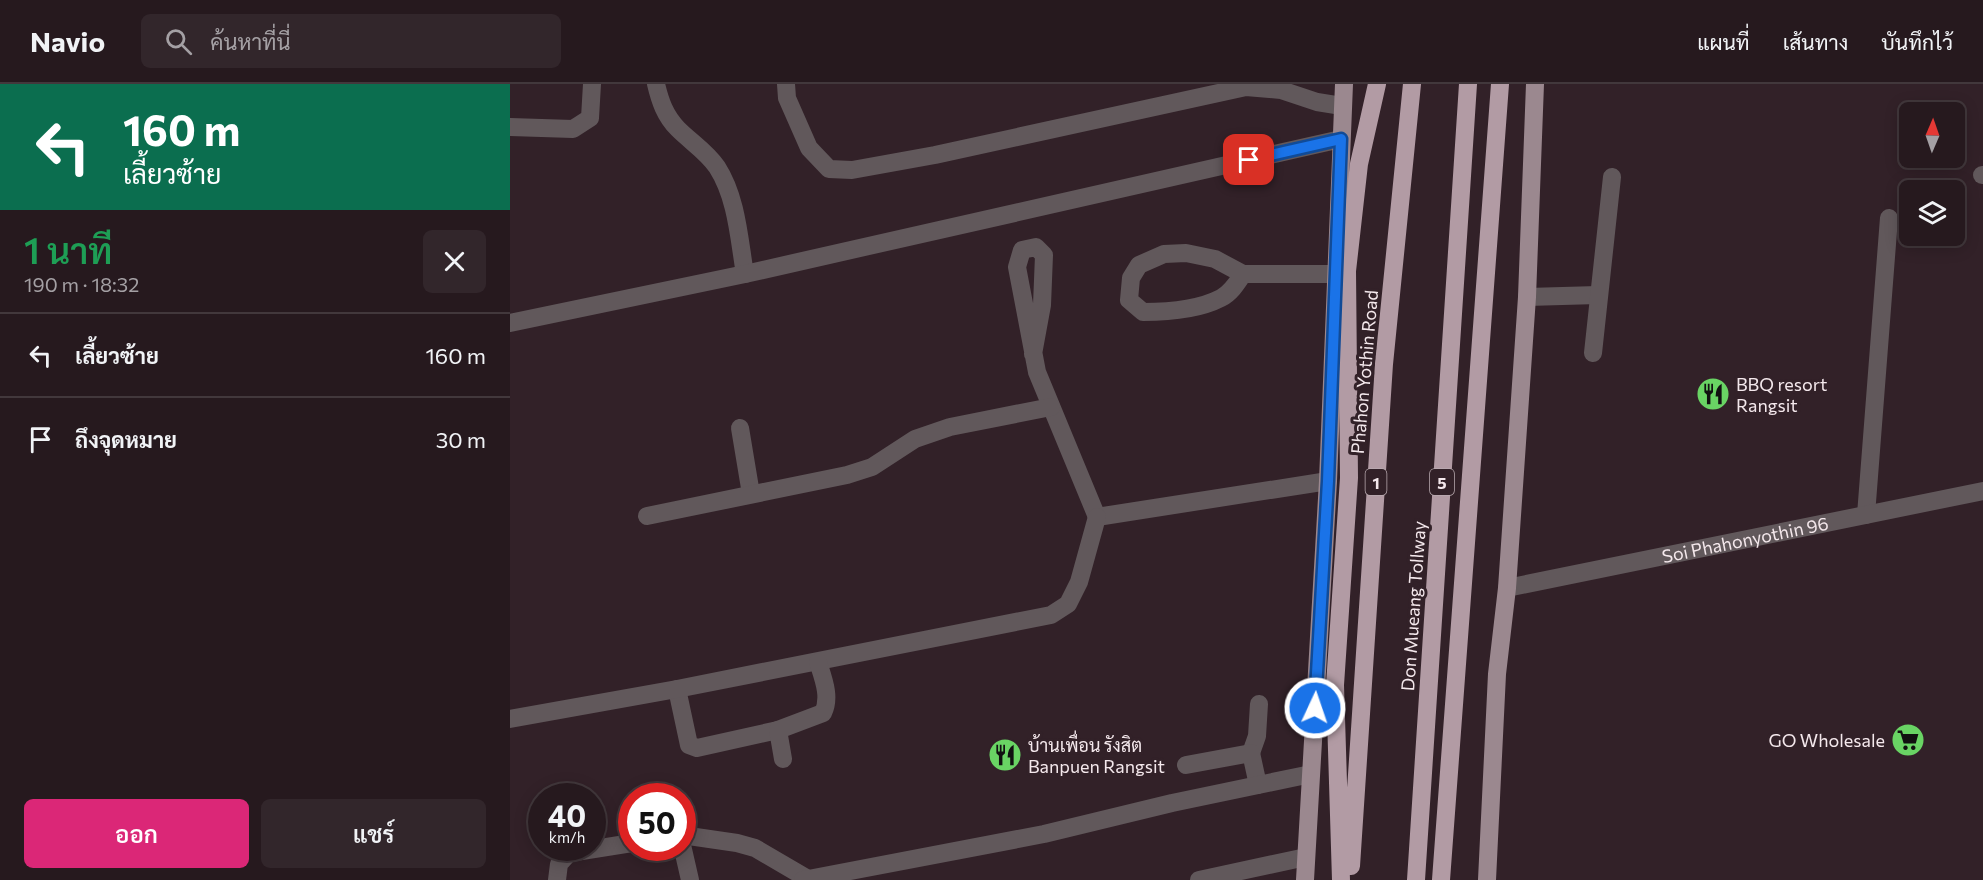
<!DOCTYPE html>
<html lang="th">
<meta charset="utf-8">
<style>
body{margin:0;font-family:Commissioner,Sarabun,sans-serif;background:#32262b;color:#f1f3f6;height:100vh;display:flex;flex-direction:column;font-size:22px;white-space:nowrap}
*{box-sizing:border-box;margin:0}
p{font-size:20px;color:#a4a0a4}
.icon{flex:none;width:33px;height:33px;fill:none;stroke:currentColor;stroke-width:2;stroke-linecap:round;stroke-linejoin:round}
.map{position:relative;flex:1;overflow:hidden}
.details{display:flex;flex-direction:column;background:#26191e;width:510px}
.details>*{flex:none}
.top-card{background:#0b6e4f;color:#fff;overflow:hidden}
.needle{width:39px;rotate:2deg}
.fabs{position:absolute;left:1389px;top:18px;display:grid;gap:12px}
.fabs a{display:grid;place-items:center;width:66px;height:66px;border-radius:9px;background:#26191e;box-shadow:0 3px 15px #0003,0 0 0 2px #42383c;font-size:30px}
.speed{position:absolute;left:18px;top:699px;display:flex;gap:12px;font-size:30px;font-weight:700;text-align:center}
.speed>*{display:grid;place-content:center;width:78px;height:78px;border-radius:50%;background:#26191e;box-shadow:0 3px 15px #0003,0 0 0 2px #42383c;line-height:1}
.speed small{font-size:15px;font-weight:400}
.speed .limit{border:9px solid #d22;background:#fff;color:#111}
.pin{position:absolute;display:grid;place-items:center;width:51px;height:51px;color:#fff;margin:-26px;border-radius:12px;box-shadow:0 3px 9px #0006}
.me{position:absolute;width:66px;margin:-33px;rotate:3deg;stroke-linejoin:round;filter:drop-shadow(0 0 4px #0008)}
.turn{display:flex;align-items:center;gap:21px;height:126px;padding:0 24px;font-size:27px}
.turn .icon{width:78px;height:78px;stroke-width:2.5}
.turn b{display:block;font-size:42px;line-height:51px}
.round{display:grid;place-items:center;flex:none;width:63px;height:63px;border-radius:9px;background:#32262b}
.head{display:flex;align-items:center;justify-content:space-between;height:102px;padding:0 24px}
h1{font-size:36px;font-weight:600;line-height:45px;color:#1e9e55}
.cta{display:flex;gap:12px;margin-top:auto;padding:12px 24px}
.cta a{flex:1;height:69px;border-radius:9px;background:#db2777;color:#fff;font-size:24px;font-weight:600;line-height:69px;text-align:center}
.cta a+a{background:#32262b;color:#f1f3f6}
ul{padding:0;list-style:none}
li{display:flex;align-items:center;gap:18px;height:84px;padding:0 24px;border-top:2px solid #42383c}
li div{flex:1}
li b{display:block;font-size:22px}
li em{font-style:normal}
header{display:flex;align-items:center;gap:36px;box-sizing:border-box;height:84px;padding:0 30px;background:#26191e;border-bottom:2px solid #42383c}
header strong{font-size:28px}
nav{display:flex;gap:33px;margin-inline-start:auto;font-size:21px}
.search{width:420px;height:54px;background:#32262b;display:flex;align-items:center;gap:15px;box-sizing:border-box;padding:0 21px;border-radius:9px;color:#a4a0a4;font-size:22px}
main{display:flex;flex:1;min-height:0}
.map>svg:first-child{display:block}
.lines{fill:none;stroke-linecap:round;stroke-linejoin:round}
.minor{stroke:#61585b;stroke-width:18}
.major{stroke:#9b888f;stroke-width:18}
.highway{stroke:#b29ba4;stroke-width:18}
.route-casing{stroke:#114b97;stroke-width:15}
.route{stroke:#1a73e8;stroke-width:10}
.labels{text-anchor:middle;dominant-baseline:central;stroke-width:6;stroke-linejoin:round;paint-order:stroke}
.shield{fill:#322128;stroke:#baacb1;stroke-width:1.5}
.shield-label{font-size:16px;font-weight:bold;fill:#f4e8ec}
.street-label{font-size:18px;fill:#f4e8ec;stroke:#322128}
.poi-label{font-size:18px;fill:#f4e8ec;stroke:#322128;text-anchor:start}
</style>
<header>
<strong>Navio</strong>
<div class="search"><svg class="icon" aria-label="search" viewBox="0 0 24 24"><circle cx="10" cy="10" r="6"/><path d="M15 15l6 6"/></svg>ค้นหาที่นี่</div>
<nav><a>แผนที่</a><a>เส้นทาง</a><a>บันทึกไว้</a></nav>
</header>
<main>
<section class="details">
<div class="top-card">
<div class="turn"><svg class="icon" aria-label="left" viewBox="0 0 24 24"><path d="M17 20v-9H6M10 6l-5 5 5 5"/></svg><div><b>160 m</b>เลี้ยวซ้าย</div></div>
</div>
<div class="head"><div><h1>1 นาที</h1><p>190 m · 18:32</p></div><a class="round"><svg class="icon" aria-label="close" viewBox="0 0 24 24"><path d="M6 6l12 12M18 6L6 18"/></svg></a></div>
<ul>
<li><svg class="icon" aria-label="left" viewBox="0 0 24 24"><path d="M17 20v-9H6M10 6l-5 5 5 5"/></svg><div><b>เลี้ยวซ้าย</b></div><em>160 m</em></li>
<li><svg class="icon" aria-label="arrive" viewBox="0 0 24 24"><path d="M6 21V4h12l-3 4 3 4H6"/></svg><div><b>ถึงจุดหมาย</b></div><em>30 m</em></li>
</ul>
<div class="cta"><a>ออก</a><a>แชร์</a></div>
</section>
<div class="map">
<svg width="1473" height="796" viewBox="0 0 1473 796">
<rect width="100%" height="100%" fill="#322128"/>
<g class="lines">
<g class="minor">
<path d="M146 0C150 17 155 32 168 45 181 58 197 68 207 83 227 114 229 155 235 190"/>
<path d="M276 0 277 14 299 64 319 85 342 86 425 71 736 3 771 6 807 18 832 22"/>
<path d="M0 43 63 45 80 34 82 0"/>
<path d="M1472 91H1473"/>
<path d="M733 190C727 199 721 209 711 214 688 226 658 228 633 228L619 216 621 194 629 181 654 170 676 169 705 175 733 190H826"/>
<path d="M1017 213 1088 211"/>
<path d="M0 239 235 190 831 55"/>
<path d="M1083 269 1102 93"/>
<path d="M523 270 532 221 534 171 526 163 512 166 507 183 527 288 587 433 818 397"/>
<path d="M230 344 241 410"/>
<path d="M1356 431 1379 134"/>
<path d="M137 432 337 391 362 383 405 355 440 343 541 323"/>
<path id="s1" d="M997 504 1473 407"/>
<path d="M167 605 179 661 187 664 268 646"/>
<path d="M0 635 167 605 541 531 558 520 569 498 587 433"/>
<path d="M741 669 747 652 749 620"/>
<path d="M273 675 268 646 313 629C321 613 313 594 308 578"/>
<path d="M676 681 741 669 748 701"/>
<path d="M172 751 227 759 245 764 298 795"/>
<path d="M172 761 180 796"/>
<path d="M47 796 49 780 59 769 122 759"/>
<path d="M293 796 534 750 662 719 801 690"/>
<path d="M689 796 796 773"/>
</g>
<path class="major" d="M795 796 818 397 834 0
M977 796 987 590 997 504 1017 213 1025 0"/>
<path class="highway" d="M841 782 874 280 902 0
M831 796 825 601 839 394 837 187 849 80 867 0
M906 796 958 0
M931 796 990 0"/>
</g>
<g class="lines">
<defs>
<path id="route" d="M739 76 831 55 818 397 805 624"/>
</defs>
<use href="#route" class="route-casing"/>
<use href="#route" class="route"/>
</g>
<defs>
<symbol id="restaurant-disc" viewBox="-11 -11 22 22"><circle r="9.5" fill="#69d464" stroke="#322128"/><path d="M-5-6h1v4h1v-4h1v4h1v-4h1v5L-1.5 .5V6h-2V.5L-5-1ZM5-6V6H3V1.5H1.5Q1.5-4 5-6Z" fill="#111"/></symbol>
<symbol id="supermarket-disc" viewBox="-11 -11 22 22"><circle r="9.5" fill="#69d464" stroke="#322128"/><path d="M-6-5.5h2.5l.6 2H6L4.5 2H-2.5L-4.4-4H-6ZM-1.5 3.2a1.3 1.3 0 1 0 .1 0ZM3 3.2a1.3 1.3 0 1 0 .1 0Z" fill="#111"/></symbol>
</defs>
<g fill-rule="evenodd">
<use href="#restaurant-disc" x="1184" y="291" width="38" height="38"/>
<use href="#supermarket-disc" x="1379" y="637" width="38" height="38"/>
<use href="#restaurant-disc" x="476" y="652" width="38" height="38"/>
</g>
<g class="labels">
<g class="shield">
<rect x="855.5" y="385" width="21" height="26" rx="4.5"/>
<rect x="920" y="385" width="24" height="26" rx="4.5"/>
</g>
<g class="shield-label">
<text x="866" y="398">1</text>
<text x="932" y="398">5</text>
</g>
<g class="street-label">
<text transform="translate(854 288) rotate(-85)">Phahon Yothin Road</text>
<text stroke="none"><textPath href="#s1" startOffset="243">Soi Phahonyothin 96</textPath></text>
<text transform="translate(903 522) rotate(-86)">Don Mueang Tollway</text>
</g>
<g class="poi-label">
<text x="1226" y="300">BBQ resort<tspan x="1226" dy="21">Rangsit</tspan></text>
<text x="1375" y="656" text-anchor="end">GO Wholesale</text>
<text x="518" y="661">บ้านเพื่อน รังสิต<tspan x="518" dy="21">Banpuen Rangsit</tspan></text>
</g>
</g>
</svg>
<div class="fabs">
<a><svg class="needle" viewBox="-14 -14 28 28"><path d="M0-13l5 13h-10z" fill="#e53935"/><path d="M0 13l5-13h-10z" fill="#a4a0a4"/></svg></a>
<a><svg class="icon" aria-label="layers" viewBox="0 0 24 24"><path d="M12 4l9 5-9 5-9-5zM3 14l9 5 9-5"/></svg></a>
</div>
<div class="speed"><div>40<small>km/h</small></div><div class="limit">50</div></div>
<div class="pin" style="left:739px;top:76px;background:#d93025"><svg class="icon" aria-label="arrive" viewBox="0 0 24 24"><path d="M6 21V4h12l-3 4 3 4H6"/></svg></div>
<svg class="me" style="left:805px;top:624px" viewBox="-20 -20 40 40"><circle r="17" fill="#1a73e8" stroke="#fff" stroke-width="3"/><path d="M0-11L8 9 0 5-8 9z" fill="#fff"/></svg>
</div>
</main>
